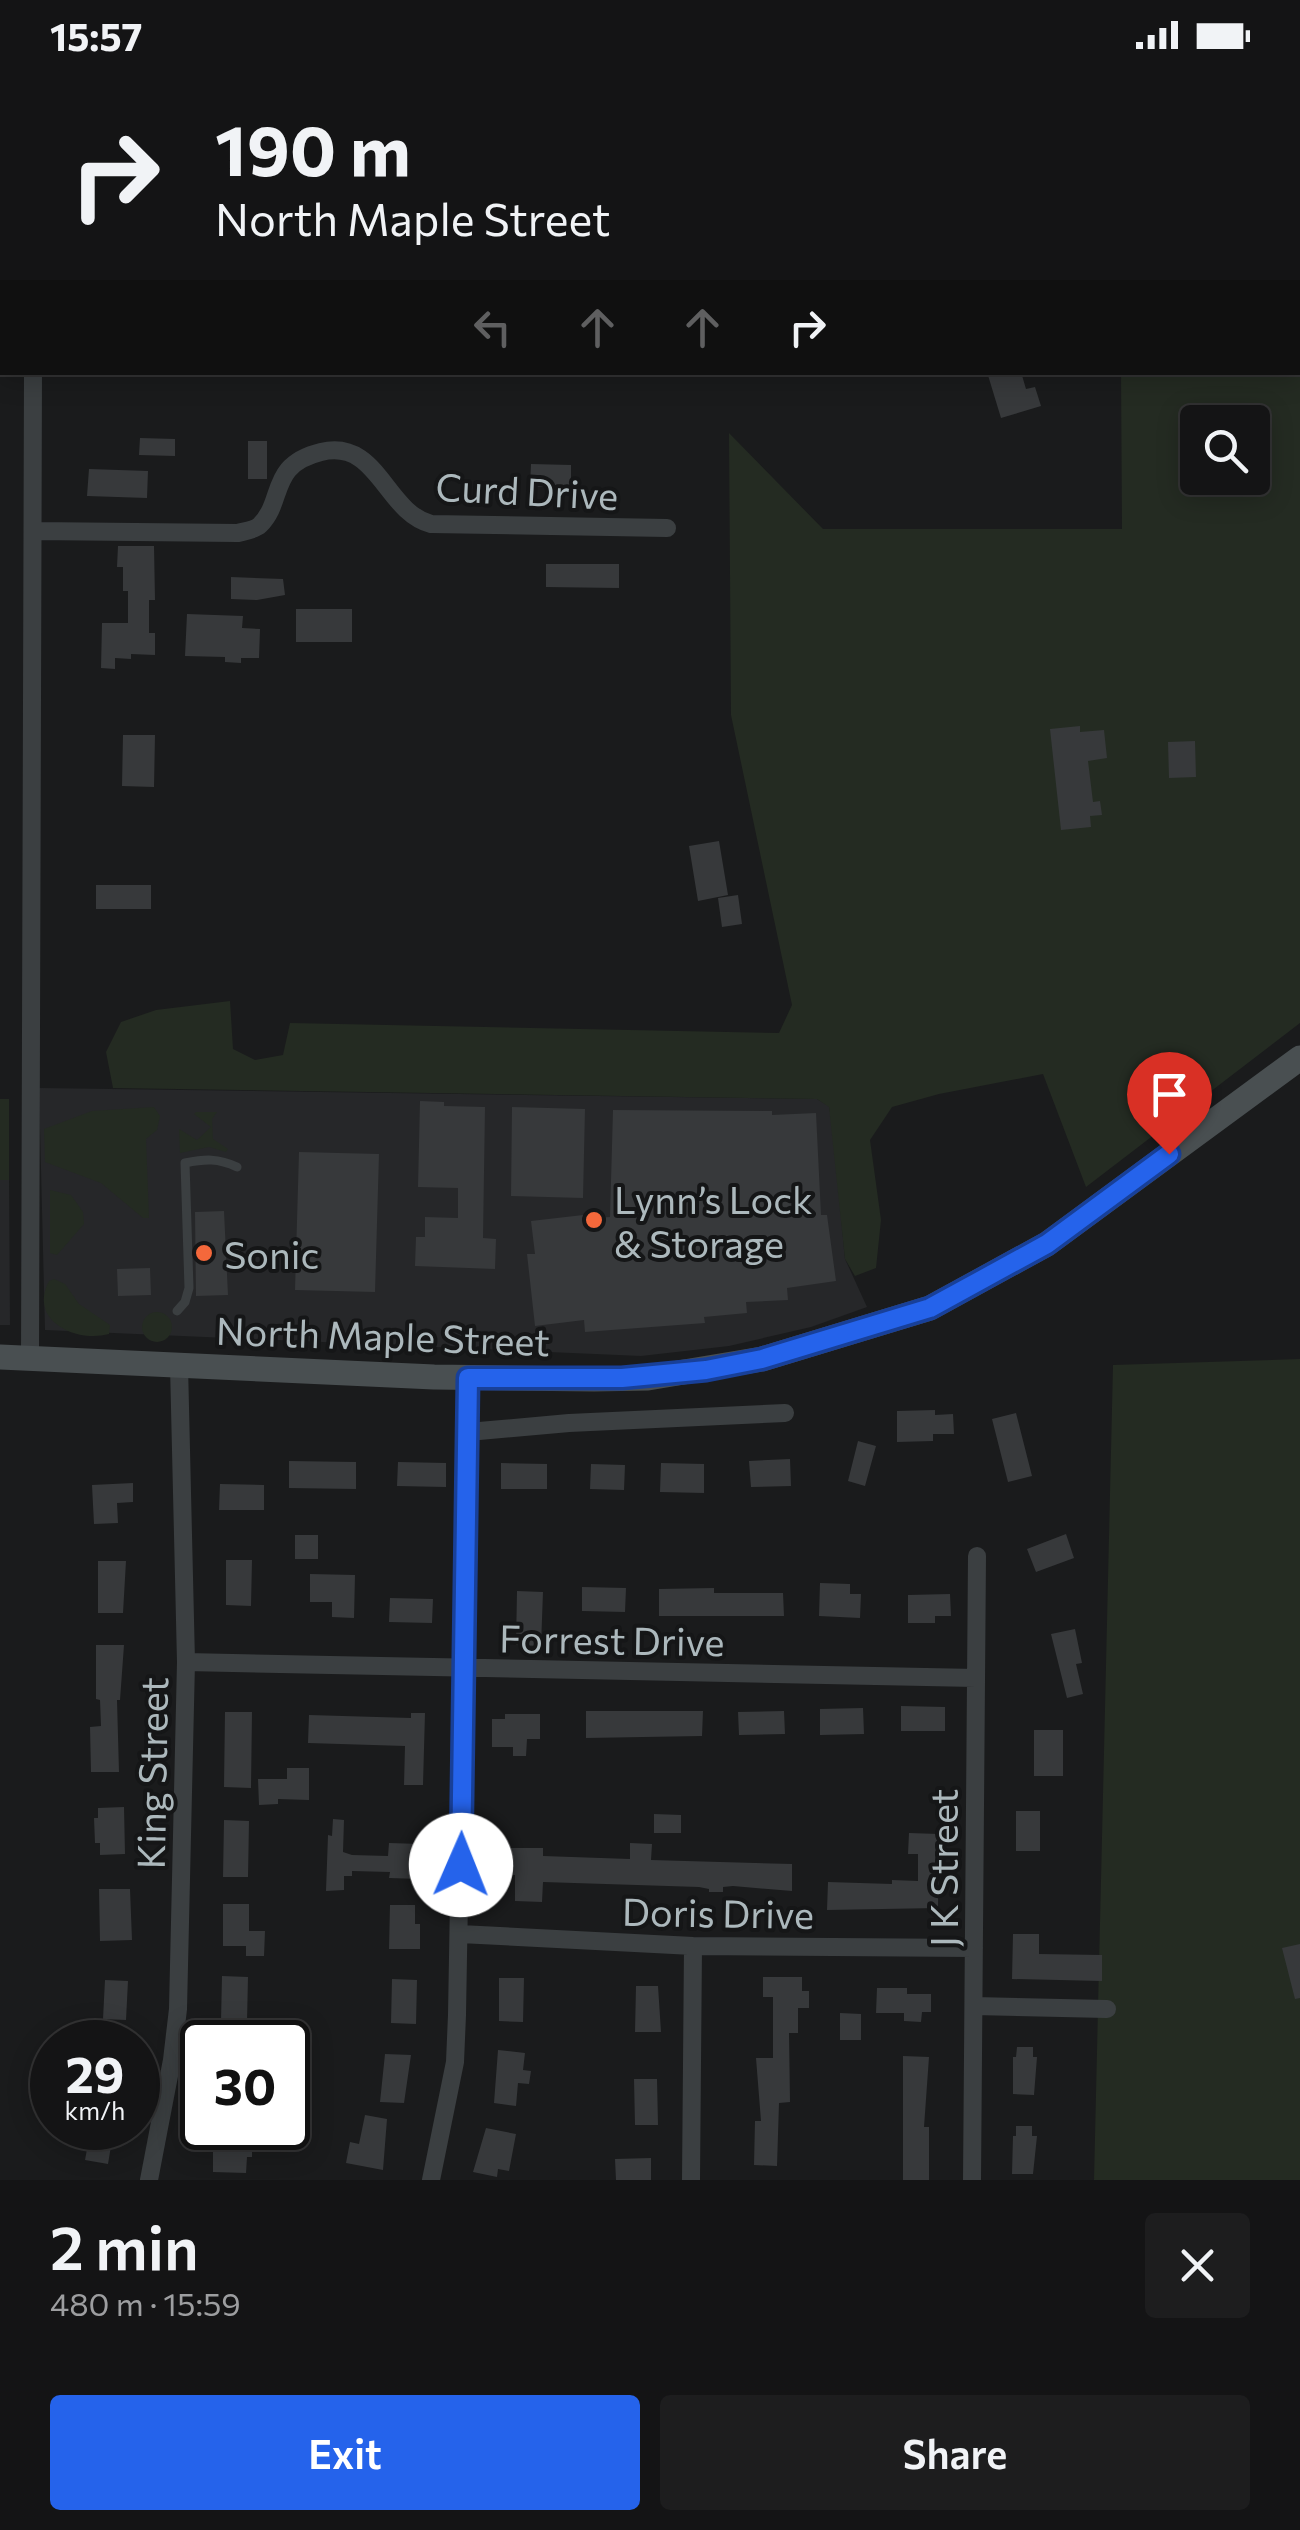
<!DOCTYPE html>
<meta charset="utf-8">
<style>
body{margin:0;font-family:Commissioner,sans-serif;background:#1d1d1e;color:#f1f3f6;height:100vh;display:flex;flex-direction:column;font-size:38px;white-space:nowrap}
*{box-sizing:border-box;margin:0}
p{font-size:32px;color:#9d9ea0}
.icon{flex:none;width:55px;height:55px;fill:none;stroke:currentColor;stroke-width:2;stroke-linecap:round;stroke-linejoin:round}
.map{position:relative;height:2110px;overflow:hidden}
.drawer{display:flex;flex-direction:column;background:#141415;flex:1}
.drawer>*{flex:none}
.banner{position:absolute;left:0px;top:0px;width:1300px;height:305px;box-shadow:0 5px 25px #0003,0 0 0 2px #333334;background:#141415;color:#f1f3f6;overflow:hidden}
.tools{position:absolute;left:1180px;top:335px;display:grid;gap:20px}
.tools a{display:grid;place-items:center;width:90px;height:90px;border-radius:10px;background:#141415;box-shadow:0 5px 25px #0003,0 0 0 2px #333334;font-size:50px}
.speed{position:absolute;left:30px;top:1950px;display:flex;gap:20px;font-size:50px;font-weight:700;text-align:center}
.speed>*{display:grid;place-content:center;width:130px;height:130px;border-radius:50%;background:#141415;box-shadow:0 5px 25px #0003,0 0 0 2px #333334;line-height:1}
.speed small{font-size:25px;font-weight:400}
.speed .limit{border:5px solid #111;border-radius:15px;background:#fff;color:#111}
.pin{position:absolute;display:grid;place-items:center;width:85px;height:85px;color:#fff;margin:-102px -42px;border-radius:50% 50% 50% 0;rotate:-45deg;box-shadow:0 0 10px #0007}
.pin .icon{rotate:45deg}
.me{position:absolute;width:110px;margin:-55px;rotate:1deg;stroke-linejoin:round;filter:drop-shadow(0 0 8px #0008)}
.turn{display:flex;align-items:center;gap:35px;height:210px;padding:0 50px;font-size:45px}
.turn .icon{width:130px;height:130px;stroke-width:2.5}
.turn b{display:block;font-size:70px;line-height:85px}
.lanes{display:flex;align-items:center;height:95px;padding:0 50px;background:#0003;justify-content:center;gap:50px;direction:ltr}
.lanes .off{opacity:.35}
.round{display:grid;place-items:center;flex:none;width:105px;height:105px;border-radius:10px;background:#1d1d1e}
.overview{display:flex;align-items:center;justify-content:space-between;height:170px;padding:0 50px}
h1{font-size:60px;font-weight:600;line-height:75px}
.action{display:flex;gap:20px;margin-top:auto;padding:20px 50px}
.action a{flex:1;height:115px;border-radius:10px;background:#2563eb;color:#fff;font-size:40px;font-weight:600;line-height:115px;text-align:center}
.action a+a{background:#1d1d1e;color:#f1f3f6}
.status{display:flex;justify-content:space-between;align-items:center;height:70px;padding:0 50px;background:#141415;direction:ltr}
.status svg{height:28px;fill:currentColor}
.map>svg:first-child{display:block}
.built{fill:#262729}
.green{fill:#242b22;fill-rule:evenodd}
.building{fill:#37393b}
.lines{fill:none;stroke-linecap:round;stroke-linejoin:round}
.service{stroke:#3b3f41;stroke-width:9}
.minor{stroke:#3b3f41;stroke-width:18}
.secondary{stroke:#494f51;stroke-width:25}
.route-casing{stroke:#184099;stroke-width:25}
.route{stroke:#2563eb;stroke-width:18}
.poi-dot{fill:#f4683b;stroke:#151617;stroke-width:4}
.labels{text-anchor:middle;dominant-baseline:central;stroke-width:8;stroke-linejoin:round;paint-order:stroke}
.street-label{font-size:38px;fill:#acb8bc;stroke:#151617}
.poi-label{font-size:38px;fill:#acb8bc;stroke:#151617;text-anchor:start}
</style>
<div class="status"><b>15:57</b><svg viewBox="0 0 49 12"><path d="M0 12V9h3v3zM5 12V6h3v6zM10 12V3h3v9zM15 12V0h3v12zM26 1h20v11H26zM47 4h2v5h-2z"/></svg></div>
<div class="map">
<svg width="1300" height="2110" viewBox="0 0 1300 2110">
<rect width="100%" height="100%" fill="#1a1b1c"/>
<path class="built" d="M39 1018 817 1029 829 1036 833 1061 845 1189 867 1237 811 1257 729 1276 641 1286 45 1260Z
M0 1110H9L10 1255H0Z"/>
<path class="green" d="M1103 0H1300V953L1086 1117 1043 1004 939 1024 892 1037 870 1070 881 1150 876 1198 855 1206 845 1189 829 1037 817 1029 113 1018 106 982 121 952 156 940 230 931 233 979 255 990 283 985 290 953 779 963 792 935 731 645 729 363 823 459H1122L1121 303 1298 302V2ZM1198 352H1252V408H1198Z
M0 1029H9V1110H0Z
M154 1037 160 1046 157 1060 146 1069 149 1148H143L101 1113 45 1092 44 1059 92 1041Z
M196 1042H217L212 1049 213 1069 228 1079 226 1082 209 1077 180 1083 179 1059 197 1070 211 1057 194 1044Z
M50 1120 71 1125 83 1142 84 1154 57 1185 50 1183Z
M54 1209 65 1214 79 1234 110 1255 109 1264C75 1273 28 1250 49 1211Z
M142 1257a15 15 0 1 1 30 0a15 15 0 1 1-30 0Z
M1300 1289V2110H1094L1113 1295Z"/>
<path class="building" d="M987 302H1021L1026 319 1035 317 1041 336 1001 348Z
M140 368 175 369V386L139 385Z
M248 371H267V409H248Z
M531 394 571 395V418L530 416Z
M89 399 148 401 147 428 87 426Z
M118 476H154L155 530H149V563H155V585L131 584V589L115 588V599L101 598 102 553H128V521H123V497H117Z
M546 494H619V518L546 517Z
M231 507 283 509 285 525 257 530 231 529Z
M296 539H352V572H296Z
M187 544 243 546 242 558 260 559 259 588H241V593L225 592V587L185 586Z
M1080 656V662L1104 660 1107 688 1088 691 1093 732 1100 731 1102 745 1090 746 1091 757 1061 760 1050 659Z
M123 665H155L154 717 122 716Z
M1195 671 1196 707 1169 708 1168 672Z
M719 771 728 825 698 831 689 776Z
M96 815H151V839H96Z
M738 825 742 854 722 857 718 828Z
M420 1031 444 1032V1036L485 1037 483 1168 496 1169 495 1199 415 1196 416 1167H425V1147L458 1148V1118L418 1117Z
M512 1037 585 1039 583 1128 511 1126Z
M613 1040 772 1041V1045L816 1043 821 1145H827L836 1211 787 1218 788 1230 746 1232 747 1243 704 1247 705 1253 585 1262 584 1250 535 1256 527 1184H535L531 1151 583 1145V1149L610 1147Z
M299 1082 379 1084 375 1222 295 1220Z
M224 1141 228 1225 196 1226 195 1142Z
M150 1198 151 1225 118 1226 117 1199Z
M935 1340V1345L953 1344 954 1364H933V1371L897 1372V1341Z
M1016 1343 1032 1406 1008 1412 992 1349Z
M858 1371 876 1376 865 1416 848 1411Z
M790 1389 791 1416 751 1417 749 1391Z
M289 1391 356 1392V1419L289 1418Z
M398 1392 446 1393V1417L397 1416Z
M501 1393 547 1394V1419H501Z
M661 1393 704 1394V1423L660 1422Z
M591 1394 625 1395 624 1420 590 1419Z
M133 1413V1432L117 1433 118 1453 94 1454 92 1415Z
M220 1414 264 1415V1440H219Z
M1066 1464 1074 1488 1036 1502 1027 1479Z
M295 1465H318V1489H295Z
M226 1490H252L251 1536 226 1535Z
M98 1491H126L123 1543H98Z
M310 1504 355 1505 354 1548 332 1547V1532H310Z
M820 1513 850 1514V1524H861L860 1548 819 1546Z
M582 1517 626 1518 625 1542 582 1541Z
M714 1518V1523H783L784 1546H659V1519Z
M517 1521 543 1522 541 1576 516 1575Z
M950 1524 951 1546H935V1553H908V1525Z
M390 1528 433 1529 432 1553 389 1552Z
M1075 1559 1082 1593 1076 1594 1083 1624 1067 1628 1051 1564Z
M96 1575H124L120 1630H117L119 1702H91L90 1657 101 1656 100 1630 96 1629Z
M901 1636 945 1637V1661H901Z
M863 1638 864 1664 820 1665V1639Z
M586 1641H703L702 1666 586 1668Z
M784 1641 785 1664 739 1665 738 1642Z
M225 1642H252L251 1718 224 1717Z
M411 1643H425L423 1715H404L405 1676 308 1673 309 1645 411 1648Z
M505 1644H540V1669H527L526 1686H513V1677H492V1649H505Z
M1034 1660H1063V1706H1034Z
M287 1698H309V1730L278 1729V1734L259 1735 258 1709H287Z
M124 1737 125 1784 100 1785V1773H95L94 1748H98V1738Z
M1016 1741H1040V1781H1016Z
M654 1744 681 1745V1763H654Z
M333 1749 344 1750 343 1782 352 1785 388 1786 389 1773 421 1774 420 1809 389 1808 390 1802 352 1801V1806H344V1820L326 1821 328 1765 332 1766Z
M224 1750 249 1751 248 1807H223Z
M909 1763 939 1764 938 1838 827 1840 828 1812 892 1814V1810L918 1811V1784H908Z
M630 1773 652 1774 651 1790 792 1794V1821L733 1816 723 1817V1822H709V1819L699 1817 543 1812 542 1832 515 1831V1805L501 1804V1778H543V1786L630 1789Z
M99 1819H130L132 1870 100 1871Z
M223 1834H249V1861H265L264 1886H246V1876H223Z
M390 1835H415V1854H420V1879H389Z
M1013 1864H1039V1884L1102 1885V1911L1012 1909Z
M1300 1874V1928L1295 1929 1282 1878Z
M222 1906 248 1907 247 1952 221 1951Z
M763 1907H802V1921H809V1938H798V1963H789L790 2032 779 2033 777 2096 754 2095 755 2051H761L756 1988H773V1927H763Z
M499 1908H524L523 1952 499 1951Z
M392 1909 417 1910 416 1954 391 1953Z
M105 1910 128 1911 126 1950 103 1949Z
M636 1916H658L661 1962H635Z
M877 1918H907V1924H931V1942H922L921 1952 904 1951V1943H876Z
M840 1943 861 1944V1970H840Z
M1017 1977H1033V1987H1037L1034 2025 1013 2024V1987H1016Z
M498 1980 525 1983 523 2000 531 2001 529 2014 518 2013 516 2036 494 2033Z
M385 1984 411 1985 404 2033 380 2032Z
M903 1986 929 1987 924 2057H929V2110H903Z
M634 2009H657L658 2055H635Z
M365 2045 387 2049 383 2100 346 2093 350 2072 359 2074Z
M1016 2056H1032V2066H1037L1033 2104H1012L1013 2066H1016Z
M91 2058H114L108 2094 85 2090Z
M213 2058H252V2087H247L246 2103 213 2102Z
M486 2058 516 2064 509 2101 498 2099 497 2107 473 2102Z
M651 2088V2110H616L615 2089Z"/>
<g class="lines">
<path class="service" d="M177 1241 185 1232 189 1218 185 1093C205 1089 218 1088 237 1097"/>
<path class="minor" d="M36 2V0
M862 2V0
M33 461 238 463C245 461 255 460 260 455 285 430 268 395 321 382 378 368 385 442 431 454L667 458
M30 1288 33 302
M468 1362 569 1353 785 1343
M186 1592 976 1608
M460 1864 693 1876 974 1878
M974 1936 1107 1939
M149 2110 172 1990 178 1939 186 1592 179 1295
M431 2110 455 1992 457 1945 468 1308
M691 2110 693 1876
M972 2110 977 1486"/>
<path class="secondary" d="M0 1287 434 1307 594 1309 648 1308 762 1289 930 1238 1047 1174 1300 988"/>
</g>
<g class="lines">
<defs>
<path id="route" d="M461 1795 468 1308H622L706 1300 762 1289 930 1238 1047 1174 1169 1084"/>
</defs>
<use href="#route" class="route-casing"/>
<use href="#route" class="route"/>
</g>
<g class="poi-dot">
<circle cx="594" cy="1150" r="10"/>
<circle cx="204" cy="1183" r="10"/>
</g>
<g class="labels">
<g class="street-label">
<text transform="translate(527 420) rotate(3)">Curd Drive</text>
<text transform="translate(383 1265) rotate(2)">North Maple Street</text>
<text transform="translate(612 1569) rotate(1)">Forrest Drive</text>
<text transform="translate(151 1703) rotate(-89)">King Street</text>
<text transform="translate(942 1798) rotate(-90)">J K Street</text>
<text transform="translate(718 1842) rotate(1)">Doris Drive</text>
</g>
<g class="poi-label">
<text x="614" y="1128">Lynn’s Lock<tspan x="614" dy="44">&amp; Storage</tspan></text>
<text x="224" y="1183">Sonic</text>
</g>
</g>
</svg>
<div class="tools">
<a><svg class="icon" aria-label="search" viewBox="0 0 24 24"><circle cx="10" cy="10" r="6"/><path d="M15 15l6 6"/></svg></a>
</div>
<div class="speed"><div>29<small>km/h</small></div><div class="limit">30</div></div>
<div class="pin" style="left:1169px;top:1084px;background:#d93025"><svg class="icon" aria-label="arrive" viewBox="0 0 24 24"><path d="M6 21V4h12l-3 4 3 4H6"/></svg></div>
<svg class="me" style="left:461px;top:1795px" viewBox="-20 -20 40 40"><circle r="19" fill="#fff"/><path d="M0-13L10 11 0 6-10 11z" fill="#2563eb"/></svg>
<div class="banner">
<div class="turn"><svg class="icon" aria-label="right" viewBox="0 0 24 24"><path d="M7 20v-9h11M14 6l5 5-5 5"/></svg><div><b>190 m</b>North Maple Street</div></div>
<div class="lanes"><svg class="icon off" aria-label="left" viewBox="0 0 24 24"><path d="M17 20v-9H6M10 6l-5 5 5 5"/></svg><svg class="icon off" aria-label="ahead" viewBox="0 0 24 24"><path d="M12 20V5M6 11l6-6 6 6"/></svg><svg class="icon off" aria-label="ahead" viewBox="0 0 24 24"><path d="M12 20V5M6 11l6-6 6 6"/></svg><svg class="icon" aria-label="right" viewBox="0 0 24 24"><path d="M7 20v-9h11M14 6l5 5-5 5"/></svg></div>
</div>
</div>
<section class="drawer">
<div class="overview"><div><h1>2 min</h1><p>480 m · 15:59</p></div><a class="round"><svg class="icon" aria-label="close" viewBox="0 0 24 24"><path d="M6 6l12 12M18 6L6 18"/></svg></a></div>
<div class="action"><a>Exit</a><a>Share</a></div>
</section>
